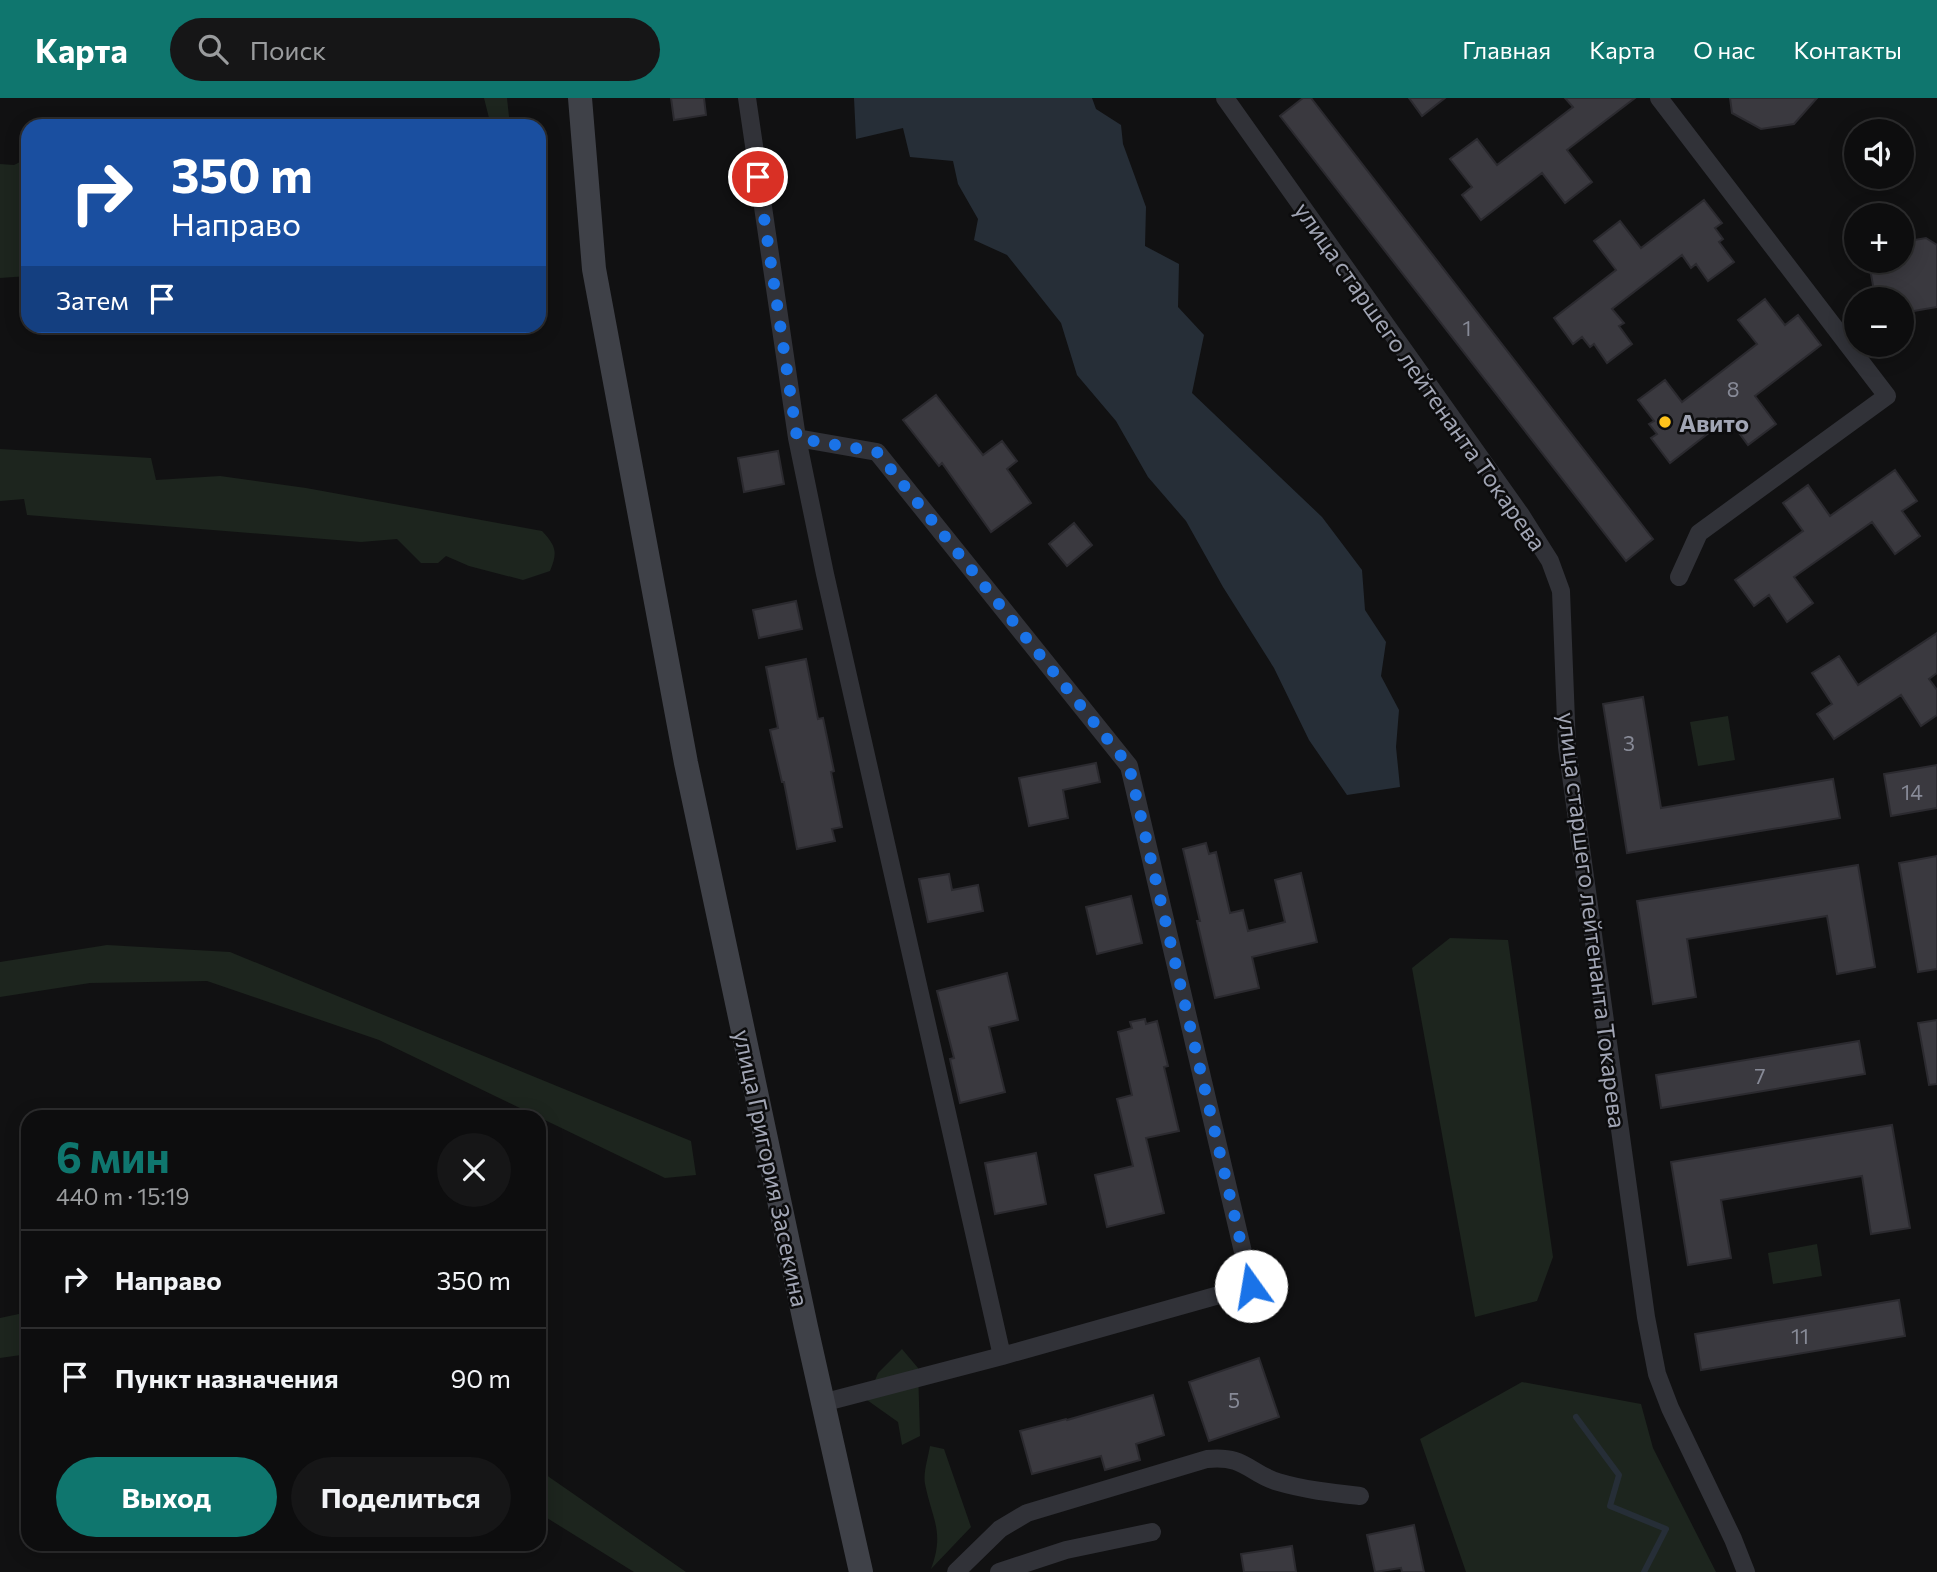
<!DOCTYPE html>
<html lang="ru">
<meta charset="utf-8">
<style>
body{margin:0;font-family:Commissioner,sans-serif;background:#161617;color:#f1f3f6;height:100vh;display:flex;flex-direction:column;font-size:26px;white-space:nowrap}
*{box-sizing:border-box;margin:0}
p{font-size:23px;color:#9a9c9e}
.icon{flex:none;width:38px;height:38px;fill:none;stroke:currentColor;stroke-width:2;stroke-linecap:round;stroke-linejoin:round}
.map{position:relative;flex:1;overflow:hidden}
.panel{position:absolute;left:21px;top:1012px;width:525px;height:441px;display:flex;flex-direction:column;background:#0d0d0e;border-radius:21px;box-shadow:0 4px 18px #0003,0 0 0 2px #2d2d2e}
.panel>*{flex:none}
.banner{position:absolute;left:21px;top:21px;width:525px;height:214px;border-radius:21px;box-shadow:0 4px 18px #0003,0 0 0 2px #2d2d2e;background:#1a4fa0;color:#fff;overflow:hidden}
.fabs{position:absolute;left:1844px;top:21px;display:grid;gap:14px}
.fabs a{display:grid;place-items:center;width:70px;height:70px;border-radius:50%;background:#0d0d0e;box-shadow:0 4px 18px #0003,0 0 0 2px #2d2d2e;font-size:35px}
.pin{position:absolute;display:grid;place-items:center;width:60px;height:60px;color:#fff;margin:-30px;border:4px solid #fff;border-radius:50%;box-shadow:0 2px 7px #0007}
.me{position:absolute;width:77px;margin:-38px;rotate:347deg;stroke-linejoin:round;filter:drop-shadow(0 0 5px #0008)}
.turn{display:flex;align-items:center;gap:24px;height:147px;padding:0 35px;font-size:32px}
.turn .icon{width:91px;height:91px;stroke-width:2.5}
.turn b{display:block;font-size:49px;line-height:60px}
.then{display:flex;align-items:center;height:66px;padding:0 35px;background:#0003;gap:14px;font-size:26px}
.round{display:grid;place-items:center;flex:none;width:74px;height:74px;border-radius:37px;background:#161617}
.head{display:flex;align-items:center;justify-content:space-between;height:119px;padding:0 35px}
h1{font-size:42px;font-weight:700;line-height:52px;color:#0f766e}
.primary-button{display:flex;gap:14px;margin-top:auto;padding:14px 35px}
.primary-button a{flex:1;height:80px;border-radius:42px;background:#0f766e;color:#fff;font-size:28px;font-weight:700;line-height:80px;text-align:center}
.primary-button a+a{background:#161617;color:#f1f3f6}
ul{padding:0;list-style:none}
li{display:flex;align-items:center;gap:21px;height:98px;padding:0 35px;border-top:2px solid #2d2d2e}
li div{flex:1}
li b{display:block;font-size:26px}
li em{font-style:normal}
header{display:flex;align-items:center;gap:42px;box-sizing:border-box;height:98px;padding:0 35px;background:#0f766e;color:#fff}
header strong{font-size:33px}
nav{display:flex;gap:38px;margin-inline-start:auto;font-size:24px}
.search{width:490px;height:63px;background:#161617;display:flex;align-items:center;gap:18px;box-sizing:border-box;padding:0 24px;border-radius:38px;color:#9a9c9e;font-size:26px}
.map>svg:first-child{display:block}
.green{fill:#1d251e}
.water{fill:#262e37}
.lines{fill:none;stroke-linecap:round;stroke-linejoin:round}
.stream{stroke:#262e37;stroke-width:6}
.building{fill:#3a393f;stroke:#2b2a2f;stroke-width:2}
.street{stroke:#313238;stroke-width:18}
.secondary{stroke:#3f4148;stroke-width:24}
.route{stroke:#1a73e8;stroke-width:12;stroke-dasharray:0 21.6}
.poi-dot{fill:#ffc31c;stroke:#0c0c0d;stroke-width:2.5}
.labels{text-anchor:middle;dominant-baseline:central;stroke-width:5;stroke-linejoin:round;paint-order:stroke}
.number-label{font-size:21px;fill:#878a97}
.street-label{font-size:24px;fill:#a1a5b4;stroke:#0c0c0d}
.poi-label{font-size:24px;font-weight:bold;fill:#a1a5b4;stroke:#0c0c0d;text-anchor:start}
</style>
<header>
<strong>Карта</strong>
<div class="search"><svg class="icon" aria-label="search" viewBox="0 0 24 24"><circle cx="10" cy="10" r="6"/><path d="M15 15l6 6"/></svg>Поиск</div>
<nav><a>Главная</a><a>Карта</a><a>О нас</a><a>Контакты</a></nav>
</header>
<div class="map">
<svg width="1937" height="1474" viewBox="0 0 1937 1474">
<rect width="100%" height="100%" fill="#111112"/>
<path class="green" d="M484 0H507L510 28H491Z
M28 60V178L0 180V66L14 67Z
M0 351 151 360 156 382 220 378 306 390 542 433C556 448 558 454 550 473L523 482 469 468 446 458 438 465H421L397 441 361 444 27 417 24 401 0 403Z
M1728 618 1735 662 1698 668 1690 624Z
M1450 840 1508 842 1553 1159 1537 1203 1475 1219 1412 870Z
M107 847 230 854 691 1043 696 1077 665 1080 379 942 207 883 90 885 0 899V864Z
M1817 1146 1822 1178 1773 1186 1768 1155Z
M28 1214V1256L0 1260V1220Z
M902 1251 918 1270 920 1338 902 1347 898 1324 867 1302 878 1275Z
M1522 1284 1641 1306 1653 1350 1716 1474H1466L1420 1341Z
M930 1348 944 1351 971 1429 931 1471C945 1434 932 1421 925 1386 923 1375 928 1360 930 1348Z
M539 1372 686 1474H634L539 1415Z"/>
<path class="water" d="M854 0H1092L1096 11 1121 27 1123 46 1146 109 1145 148 1179 166 1178 209 1204 237 1192 295 1322 419 1362 472 1365 512 1386 544 1381 578 1399 612 1396 649 1400 689 1347 697 1309 642 1274 570 1223 489 1186 423 1148 379 1116 323 1077 277 1061 225 1007 157 974 142 978 121 958 86 953 63 910 59 903 30 856 41Z"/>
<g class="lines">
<path class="stream" d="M1576 1319 1619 1377 1610 1408 1666 1431 1644 1474"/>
</g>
<path class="building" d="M671 0H704L706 17 674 22Z
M1303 0H1311L1653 441 1626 463 1280 18Z
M1409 0H1445L1422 18Z
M1565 0H1635L1567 52 1592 84 1565 105 1542 75 1481 122 1462 97 1472 89 1450 61 1477 41 1497 67 1573 9Z
M1730 0H1817L1794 26 1761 31 1732 15Z
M1704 102 1722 125 1715 130 1723 141 1719 144 1734 164 1708 183 1696 166 1691 170 1682 157 1612 211 1624 225 1619 228 1632 246 1607 265 1594 246 1590 249 1582 239 1573 246 1554 220 1616 172 1594 143 1620 123 1641 150Z
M1926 140 1937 147V209L1902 215V201H1880L1875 198 1870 171 1877 163H1902V144Z
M1765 201 1785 227 1798 217 1821 247 1755 298 1776 326 1748 347 1728 320 1670 365 1651 340 1657 336 1649 326 1654 323 1638 302 1665 282 1682 304 1757 246 1738 222Z
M936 297 983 357 1002 343 1017 363 1007 371 1031 405 991 434 942 365 939 368 903 322Z
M778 353 784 386 744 394 738 360Z
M1895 372 1917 403 1902 413 1920 438 1895 456 1872 424 1794 479 1813 505 1787 524 1769 497 1754 508 1735 482 1803 433 1783 405 1808 387 1830 418Z
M1074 425 1092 447 1067 468 1049 446Z
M796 503 802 531 759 540 753 512Z
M1937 535V575L1929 581 1937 592V617L1921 628 1901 597 1834 641 1817 616 1832 606 1812 575 1839 558 1858 587Z
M806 561 818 621 823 620 834 673 831 674 842 729 832 731 835 743 797 751 784 684H782L770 632 778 630 766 569Z
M1643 599 1661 710 1833 681 1840 720 1627 755 1603 606Z
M1096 665 1100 684 1063 692 1068 720 1029 728 1019 680Z
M1937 667V710L1891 718 1884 676Z
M1206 745 1209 756 1216 754 1230 815 1243 812 1248 833 1285 824 1275 782 1301 775 1317 844 1252 859 1259 890 1215 900 1197 823H1200L1183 751Z
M1937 758V871L1918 874 1899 765Z
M1858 767 1875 869 1837 876 1827 818 1687 841 1696 899 1653 906 1637 803Z
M949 776 952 792 978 787 983 813 928 824 919 781Z
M1131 798 1142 845 1097 856 1086 809Z
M1007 875 1018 922 989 929 1005 994 960 1005 950 961 954 960 937 893Z
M1145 921 1146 926 1157 923 1168 968 1164 969 1179 1033 1146 1040 1164 1115 1107 1129 1095 1077 1133 1068 1117 1001 1132 997 1118 934 1132 930 1130 924Z
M1937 922V986L1929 987 1918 925Z
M1859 943 1865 976 1661 1010 1656 977Z
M1892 1027 1910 1130 1871 1136 1862 1078 1721 1102 1731 1160 1688 1167 1671 1064Z
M1036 1055 1046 1106 995 1116 985 1065Z
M1899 1202 1905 1238 1701 1272 1695 1236Z
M1259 1260 1279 1319 1209 1343 1189 1284Z
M1153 1297 1164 1337 1136 1346 1140 1362 1105 1372 1101 1358 1032 1376 1020 1333 1066 1321 1067 1322Z
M1414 1427 1424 1474H1402L1401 1470 1375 1474 1367 1437Z
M1292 1448 1296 1474H1244L1241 1456Z"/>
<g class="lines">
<path class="street" d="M747 0 797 340 825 476 1002 1258 1251 1188 1129 668 877 354 797 340
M1225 0 1521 417 1550 463 1561 493 1567 649 1646 1219 1657 1276 1670 1310 1733 1441 1746 1474
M1659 0 1887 298 1699 435 1679 479
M822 1305 1002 1258
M956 1474 1000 1431 1027 1415 1207 1361C1246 1357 1248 1375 1278 1384 1305 1392 1333 1395 1360 1398
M999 1474 1066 1452 1152 1434"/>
<path class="secondary" d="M580 0 594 171 686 665 806 1229 861 1474"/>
</g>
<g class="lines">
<path class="route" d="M758 79 797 340 877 354 1129 668 1251 1188"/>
</g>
<circle class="poi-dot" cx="1665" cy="324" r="7"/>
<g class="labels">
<g class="number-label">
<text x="1467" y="229">1</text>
<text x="1733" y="290">8</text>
<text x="1629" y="644">3</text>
<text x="1912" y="693">14</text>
<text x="1760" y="977">7</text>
<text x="1800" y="1237">11</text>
<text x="1234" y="1301">5</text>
</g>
<g class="street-label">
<text transform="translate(1421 278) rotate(55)">улица старшего лейтенанта Токарева</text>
<text transform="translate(1593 822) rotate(83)">улица старшего лейтенанта Токарева</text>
<text transform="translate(772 1070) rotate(78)">улица Григория Засекина</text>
</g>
<g class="poi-label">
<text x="1679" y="324">Авито</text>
</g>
</g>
</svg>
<div class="fabs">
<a><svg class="icon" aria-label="sound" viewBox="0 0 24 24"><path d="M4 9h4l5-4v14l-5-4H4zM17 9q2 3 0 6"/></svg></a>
<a>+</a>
<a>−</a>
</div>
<div class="pin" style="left:758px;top:79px;background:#d93025"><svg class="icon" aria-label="arrive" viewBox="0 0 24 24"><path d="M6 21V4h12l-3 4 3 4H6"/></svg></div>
<svg class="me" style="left:1251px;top:1188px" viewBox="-20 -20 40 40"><circle r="19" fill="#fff"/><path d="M0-13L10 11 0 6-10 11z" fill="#1a73e8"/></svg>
<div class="banner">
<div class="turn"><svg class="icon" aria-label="right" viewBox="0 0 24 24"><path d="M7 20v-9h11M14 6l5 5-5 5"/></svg><div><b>350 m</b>Направо</div></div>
<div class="then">Затем<svg class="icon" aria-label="arrive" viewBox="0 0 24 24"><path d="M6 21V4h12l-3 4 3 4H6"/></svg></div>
</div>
<section class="panel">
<div class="head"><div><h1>6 мин</h1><p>440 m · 15:19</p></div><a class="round"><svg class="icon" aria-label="close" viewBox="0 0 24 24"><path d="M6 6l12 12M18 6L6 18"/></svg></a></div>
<ul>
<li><svg class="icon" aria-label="right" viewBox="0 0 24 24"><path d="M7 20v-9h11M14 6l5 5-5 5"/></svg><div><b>Направо</b></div><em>350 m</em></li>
<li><svg class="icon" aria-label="arrive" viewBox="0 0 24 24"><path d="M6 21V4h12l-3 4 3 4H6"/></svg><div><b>Пункт назначения</b></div><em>90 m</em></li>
</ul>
<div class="primary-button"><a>Выход</a><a>Поделиться</a></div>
</section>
</div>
